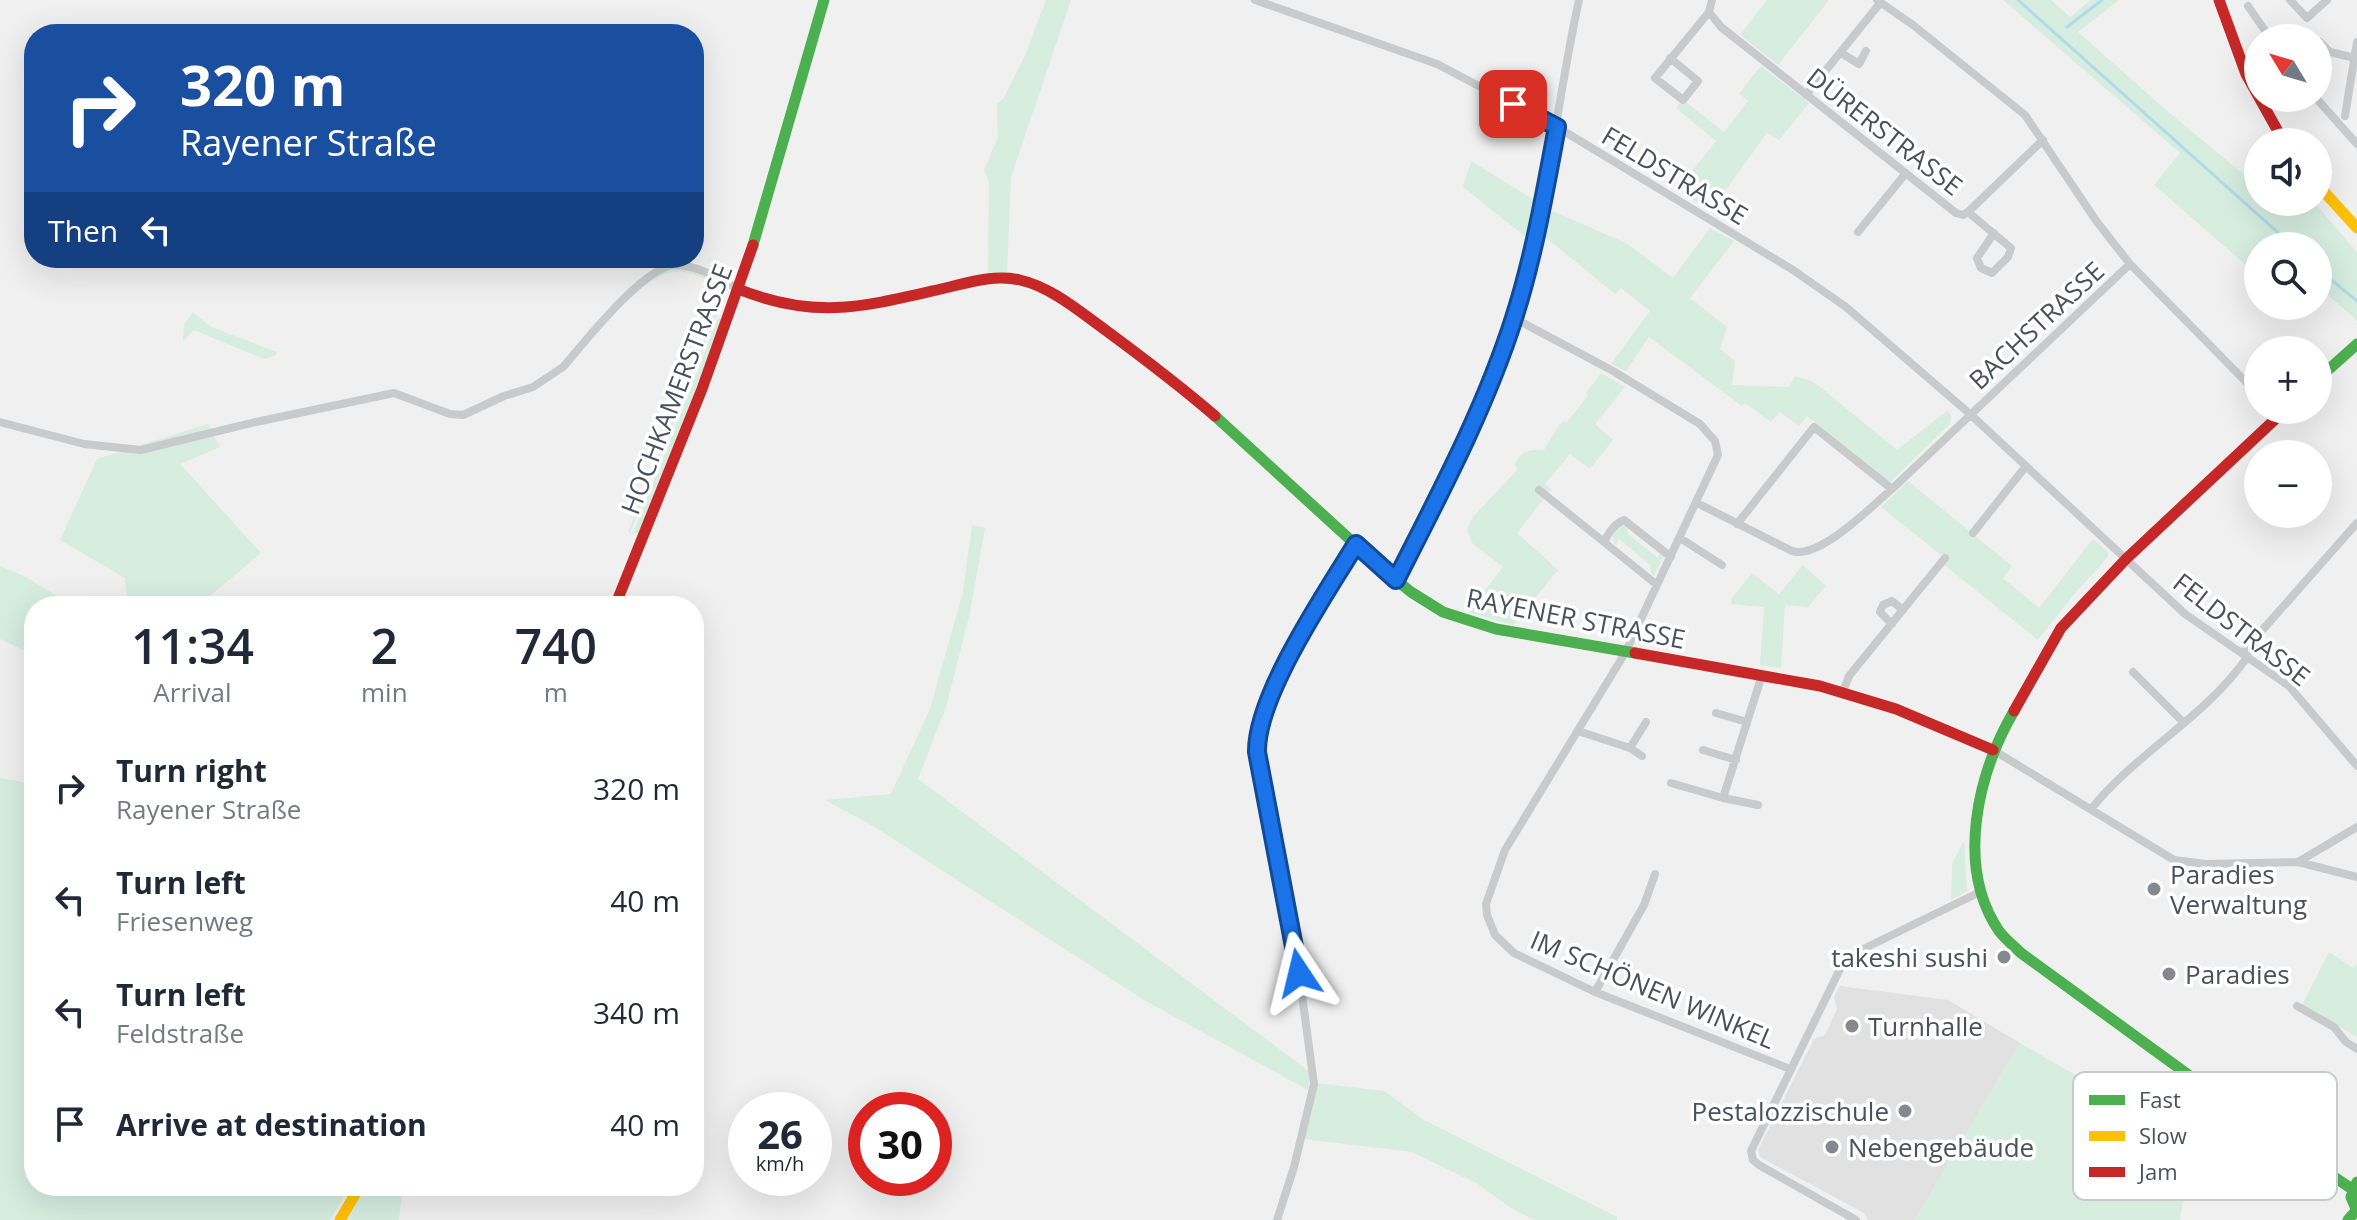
<!DOCTYPE html>
<meta charset="utf-8">
<style>
body{margin:0;font-family:"Open Sans",sans-serif;background:#f2f2f3;color:#1f2937;height:100vh;display:flex;flex-direction:column;font-size:30px;white-space:nowrap}
*{box-sizing:border-box;margin:0}
p{font-size:26px;color:#747a83}
.icon{flex:none;width:44px;height:44px;fill:none;stroke:currentColor;stroke-width:2;stroke-linecap:round;stroke-linejoin:round}
.map{position:relative;flex:1;overflow:hidden}
.drawer{position:absolute;left:24px;top:596px;width:680px;height:600px;display:flex;flex-direction:column;background:#fff;border-radius:32px;box-shadow:0 8px 32px #0002}
.drawer>*{flex:none}
.hud{position:absolute;left:24px;top:24px;width:680px;height:244px;border-radius:32px;box-shadow:0 8px 32px #0002;background:#1a4fa0;color:#fff;overflow:hidden}
.needle{width:52px;rotate:308deg}
.fabs{position:absolute;left:2244px;top:24px;display:grid;gap:16px}
.fabs a{display:grid;place-items:center;width:88px;height:88px;border-radius:50%;background:#fff;box-shadow:0 8px 32px #0002;font-size:40px}
.speed{position:absolute;left:728px;top:1092px;display:flex;gap:16px;font-size:40px;font-weight:700;text-align:center}
.speed>*{display:grid;place-content:center;width:104px;height:104px;border-radius:50%;background:#fff;box-shadow:0 8px 32px #0002;line-height:1}
.speed small{font-size:20px;font-weight:400}
.speed .limit{border:12px solid #d22;background:#fff;color:#111}
.pin{position:absolute;display:grid;place-items:center;width:68px;height:68px;color:#fff;margin:-34px;border-radius:16px;box-shadow:0 4px 12px #0006}
.me{position:absolute;width:88px;margin:-44px;rotate:350deg;stroke-linejoin:round;filter:drop-shadow(0 0 6px #0008)}
.turn{display:flex;align-items:center;gap:28px;height:168px;padding:0 24px;font-size:36px}
.turn .icon{width:104px;height:104px;stroke-width:2.5}
.turn b{display:block;font-size:56px;line-height:68px}
.then{display:flex;align-items:center;height:76px;padding:0 24px;background:#0003;gap:16px;font-size:30px}
.eta{display:flex;justify-content:space-evenly;align-items:center;height:136px;text-align:center}
.eta b{font-size:48px;font-weight:600;line-height:56px}
ul{padding:0;list-style:none}
li{display:flex;align-items:center;gap:24px;height:112px;padding:0 24px}
li div{flex:1}
li b{display:block;font-size:30px}
li em{font-style:normal}
.map>svg:first-child{display:block}
.education{fill:#e2e1e1}
.green{fill:#d6ede0}
.lines{fill:none;stroke-linecap:round;stroke-linejoin:round}
.stream{stroke:#aedce8;stroke-width:3}
.street{stroke:#c8cacc;stroke-width:8}
.fast{stroke:#4caf50;stroke-width:11}
.slow{stroke:#ffc107;stroke-width:11}
.jam{stroke:#c62828;stroke-width:11}
.route-casing{stroke:#114b97;stroke-width:20}
.route{stroke:#1a73e8;stroke-width:14}
.poi-dot{fill:#83898f;stroke:#fff;stroke-width:3}
.labels{text-anchor:middle;dominant-baseline:central;stroke-width:7;stroke-linejoin:round;paint-order:stroke}
.street-label{font-size:26px;fill:#49525b;stroke:#fff}
.poi-label{font-size:26px;fill:#49525b;stroke:#fff;text-anchor:start}
.key{fill:#fff;stroke:#c8cbce;stroke-width:2}
.key-label{font-size:22px;fill:#49525b}
</style>
<div class="map">
<svg width="2357" height="1220" viewBox="0 0 2357 1220">
<rect width="100%" height="100%" fill="#f0f0f0"/>
<path class="education" d="M1840 986 1948 1000 2020 1043 1915 1220H1868L1864 1213 1760 1157 1758 1150 1814 1039 1825 1035 1837 1009 1834 997Z"/>
<path class="green" d="M1046 0H1071L1011 177 1007 273 988 274 989 182 984 170 998 137 997 104 1003 99 1026 53Z
M1767 0H1829L1778 65 1740 35Z
M2003 0H2051L2070 17 2091 0H2119L2078 32 2166 110 2248 178 2258 168V202H2314L2357 252V321L2318 286V246H2258V265L2253 271 2154 185 2180 153Z
M1761 66 1809 103 1779 140 1767 133 1711 210 1677 190 1716 141 1676 108 1680 103 1683 105 1686 102 1724 132 1748 101 1739 93Z
M1471 161 1536 201 1527 238 1463 187Z
M1552 211 1626 243 1673 278 1710 228 1734 241 1690 298 1727 327 1720 349 1735 361 1732 385 1789 387 1795 376 1814 382 1897 450 1948 410 1951 416 1950 424 1889 483 1807 416 1799 426 1780 412 1771 422 1745 403 1742 406 1649 337 1626 371 1611 364 1650 311 1621 288 1615 294 1544 236Z
M680 268C696 273 715 278 727 290L630 533 628 532 722 290C680 258 657 271 624 305 642 283 650 272 680 268Z
M193 312 211 327 277 352 276 355 264 359 194 330 183 341 184 324Z
M718 318 723 320 640 532 633 534Z
M1601 373 1625 387 1595 424 1613 440 1590 469 1570 454 1545 484 1551 489 1517 533 1558 570 1513 625 1468 612 1503 567 1473 544 1467 531 1472 518 1517 470 1515 463C1521 451 1531 449 1544 450L1560 424 1563 421 1566 423 1588 396 1586 393Z
M208 424 220 447 180 464 261 553 198 606H147L127 596 125 578 60 540 97 459Z
M1908 481 2012 566 2003 578 2039 608 2093 539 2107 551 2108 557 2075 593 2038 640 1943 564 1946 559 1881 507Z
M972 525 985 528 969 617 946 707 918 779 1310 1072 1308 1090 1144 1000 873 826 825 800 891 794 930 709 963 592Z
M1621 526H1626L1628 534 1658 558 1660 553 1664 555 1654 576 1651 574 1650 565 1619 539 1615 545 1612 534Z
M1803 565 1826 586 1808 607 1785 605 1781 668 1760 665 1764 607 1731 604 1732 598 1752 573 1779 594Z
M0 566 26 577 73 606H34V655L0 639Z
M0 778 34 784V1186H350L330 1220H0Z
M1964 840 1967 891 1951 900 1952 864Z
M2329 952 2353 968 2357 964V1037L2302 1005Z
M2020 1043 2100 1089 2190 1154 2180 1220H1915Z
M1316 1083 1384 1091 1424 1120 1617 1217V1220H1534L1511 1208 1478 1184 1412 1152 1304 1139Z
M366 1186H403L399 1220H347Z"/>
<g class="lines">
<path class="stream" d="M2018 0 2293 246
M2067 27 2102 0
M2318 269 2357 301"/>
<path class="street" d="M1255 0 1437 64 1557 127 1793 270 1846 307 1970 414 2185 614 2289 686 2357 766
M1712 0 1709 12 1721 27 1956 213 1963 215 1968 212 2043 140
M1877 0 1913 25 2025 115 2097 222 2130 264 2258 394
M2290 0 2307 18 2327 0
M2248 6 2270 38
M2320 42 2330 52 2355 58
M1841 53 1859 64 1866 51
M1670 58 1698 81 1683 100 1655 78 1709 12
M1806 95 1881 2
M2316 98 2357 144
M2345 116 2357 42
M1968 212 2011 248 2008 257 1992 273 1981 268 1977 258 1994 233
M1858 232 1906 173
M1514 318 1613 371 1700 424 1715 441 1718 455 1625 653 1505 850 1486 904 1487 915 1495 935 1514 953 1595 992 1790 1069
M0 422 84 444 141 450 256 422 394 393 450 414 463 415 504 396 533 387 563 367C585 342 644 266 675 265 698 265 719 279 738 289
M1539 490 1604 542
M1697 503 1792 551C1819 560 1872 506 1892 489L2130 264
M1737 524 1814 427 1892 489
M1973 533 2026 466
M1680 538 1722 565
M1396 580C1443 485 1496 389 1524 286 1549 192 1558 95 1579 0
M1657 585 1604 542C1609 532 1614 524 1624 520L1671 557
M1892 624 1880 612 1883 605 1892 601 1903 610
M2243 652 2357 523
M2133 672 2184 723
M1843 691 1849 676 1945 558
M1716 713 1747 722
M1578 731 1630 748 1642 756
M1630 748 1646 722
M1703 750 1736 760
M1993 750 2174 860 2206 864 2298 862 2357 877
M1671 783 1723 798 1762 675
M1723 798 1758 805
M2091 809C2137 752 2206 717 2248 656
M2298 862 2357 827
M1595 992 1644 905 1655 874
M2297 1006 2334 1027 2346 1042 2357 1049
M1277 1220 1294 1167 1314 1084 1299 973 1257 752C1256 697 1326 593 1356 544
M1856 1220 1759 1165 1753 1160 1751 1151 1841 967 1857 952 1980 892"/>
<path class="fast" d="M753 245 824 0
M2318 379 2357 344
M1215 416 1380 567 1411 592 1443 612 1496 629 1635 653
M2014 711C1978 773 1955 866 1999 931 2005 939 2014 946 2021 953L2253 1122 2352 1189
M2357 1182 2351 1197 2357 1211
M2348 1220 2356 1211"/>
<path class="slow" d="M2318 185 2357 228
M340 1220 360 1186"/>
<path class="jam" d="M2219 0 2246 74 2284 142
M738 289C816 320 863 307 941 289 967 283 994 274 1020 280 1051 287 1079 311 1104 329 1142 357 1179 385 1215 416
M615 606 702 389 753 245
M1635 653 1820 686 1896 709 1993 750
M2014 711 2061 628 2126 559 2285 410"/>
</g>
<g class="lines">
<defs>
<path id="route" d="M1299 973 1257 752C1256 696 1326 593 1356 544L1396 580C1439 495 1485 409 1514 318 1534 256 1545 191 1557 127L1513 104"/>
</defs>
<use href="#route" class="route-casing"/>
<use href="#route" class="route"/>
</g>
<g class="poi-dot">
<circle cx="2154" cy="889" r="8"/>
<circle cx="2004" cy="957" r="8"/>
<circle cx="2169" cy="974" r="8"/>
<circle cx="1852" cy="1026" r="8"/>
<circle cx="1905" cy="1111" r="8"/>
<circle cx="1832" cy="1147" r="8"/>
</g>
<g class="labels">
<g class="street-label">
<text transform="translate(1885 131) rotate(38)">DÜRERSTRASSE</text>
<text transform="translate(1675 175) rotate(31)">FELDSTRASSE</text>
<text transform="translate(2036 325) rotate(-43)">BACHSTRASSE</text>
<text transform="translate(676 389) rotate(-69)">HOCHKAMERSTRASSE</text>
<text transform="translate(1576 618) rotate(11)">RAYENER STRASSE</text>
<text transform="translate(2242 629) rotate(38)">FELDSTRASSE</text>
<text transform="translate(1653 989) rotate(23)">IM SCHÖNEN WINKEL</text>
</g>
<g class="poi-label">
<text x="2170" y="874">Paradies<tspan x="2170" dy="30">Verwaltung</tspan></text>
<text x="1988" y="957" text-anchor="end">takeshi sushi</text>
<text x="2185" y="974">Paradies</text>
<text x="1868" y="1026">Turnhalle</text>
<text x="1889" y="1111" text-anchor="end">Pestalozzischule</text>
<text x="1848" y="1147">Nebengebäude</text>
</g>
</g>
<rect x="2073" y="1072" width="264" height="128" rx="12" class="key"/>
<rect x="2089" y="1095" width="36" height="10" fill="#4caf50"/>
<rect x="2089" y="1131" width="36" height="10" fill="#ffc107"/>
<rect x="2089" y="1167" width="36" height="10" fill="#c62828"/>
<g class="key-label">
<text x="2139" y="1108">Fast</text>
<text x="2139" y="1144">Slow</text>
<text x="2139" y="1180">Jam</text>
</g>
</svg>
<div class="fabs">
<a><svg class="needle" viewBox="-14 -14 28 28"><path d="M0-13l5 13h-10z" fill="#e53935"/><path d="M0 13l5-13h-10z" fill="#747a83"/></svg></a>
<a><svg class="icon" aria-label="sound" viewBox="0 0 24 24"><path d="M4 9h4l5-4v14l-5-4H4zM17 9q2 3 0 6"/></svg></a>
<a><svg class="icon" aria-label="search" viewBox="0 0 24 24"><circle cx="10" cy="10" r="6"/><path d="M15 15l6 6"/></svg></a>
<a>+</a>
<a>−</a>
</div>
<div class="speed"><div>26<small>km/h</small></div><div class="limit">30</div></div>
<div class="pin" style="left:1513px;top:104px;background:#d93025"><svg class="icon" aria-label="arrive" viewBox="0 0 24 24"><path d="M6 21V4h12l-3 4 3 4H6"/></svg></div>
<svg class="me" style="left:1299px;top:973px" viewBox="-20 -20 40 40"><path d="M0-17L14 15 0 8-14 15z" fill="#1a73e8" stroke="#fff" stroke-width="4"/></svg>
<div class="hud">
<div class="turn"><svg class="icon" aria-label="right" viewBox="0 0 24 24"><path d="M7 20v-9h11M14 6l5 5-5 5"/></svg><div><b>320 m</b>Rayener Straße</div></div>
<div class="then">Then<svg class="icon" aria-label="left" viewBox="0 0 24 24"><path d="M17 20v-9H6M10 6l-5 5 5 5"/></svg></div>
</div>
<section class="drawer">
<div class="eta">
<div><b>11:34</b><p>Arrival</p></div>
<div><b>2</b><p>min</p></div>
<div><b>740</b><p>m</p></div>
</div>
<ul>
<li><svg class="icon" aria-label="right" viewBox="0 0 24 24"><path d="M7 20v-9h11M14 6l5 5-5 5"/></svg><div><b>Turn right</b><p>Rayener Straße</p></div><em>320 m</em></li>
<li><svg class="icon" aria-label="left" viewBox="0 0 24 24"><path d="M17 20v-9H6M10 6l-5 5 5 5"/></svg><div><b>Turn left</b><p>Friesenweg</p></div><em>40 m</em></li>
<li><svg class="icon" aria-label="left" viewBox="0 0 24 24"><path d="M17 20v-9H6M10 6l-5 5 5 5"/></svg><div><b>Turn left</b><p>Feldstraße</p></div><em>340 m</em></li>
<li><svg class="icon" aria-label="arrive" viewBox="0 0 24 24"><path d="M6 21V4h12l-3 4 3 4H6"/></svg><div><b>Arrive at destination</b></div><em>40 m</em></li>
</ul>
</section>
</div>
